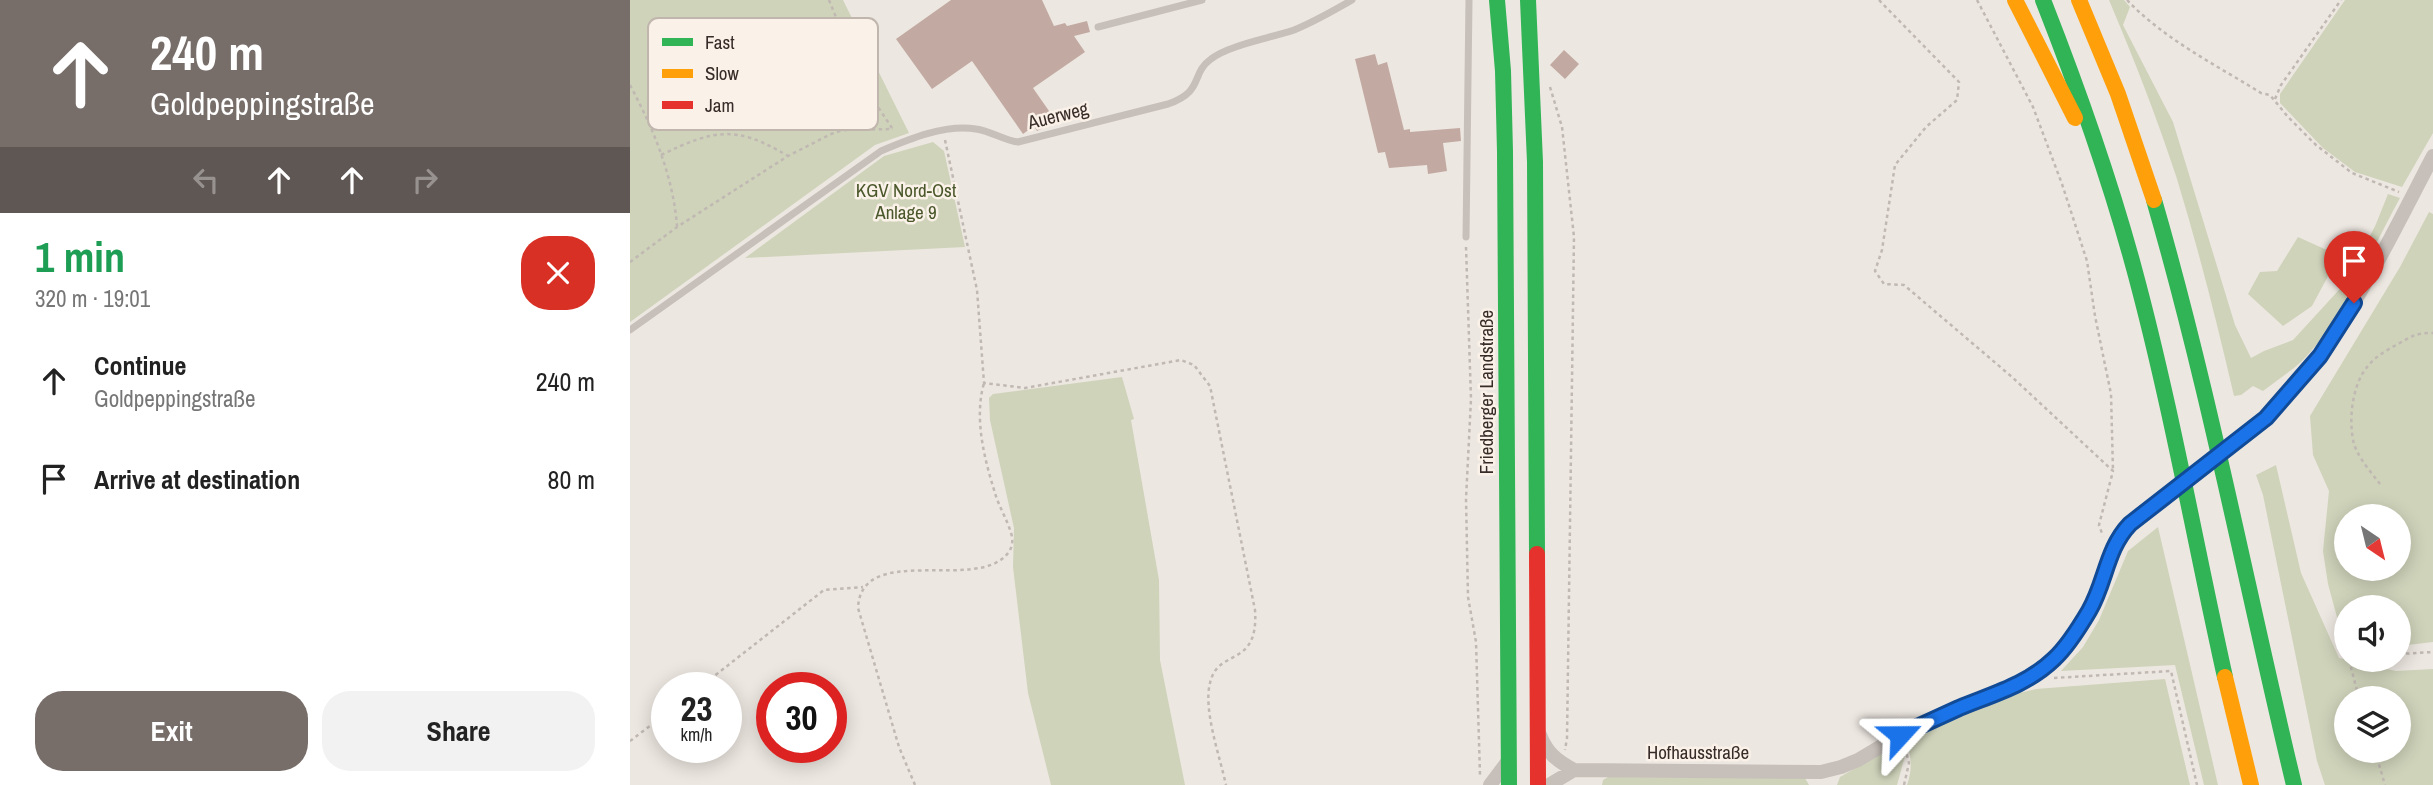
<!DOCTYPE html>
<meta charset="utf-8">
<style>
body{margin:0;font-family:"Archivo Narrow",sans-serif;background:#f2f2f2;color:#222;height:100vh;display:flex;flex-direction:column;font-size:26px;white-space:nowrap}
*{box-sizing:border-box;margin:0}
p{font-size:23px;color:#767676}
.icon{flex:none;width:38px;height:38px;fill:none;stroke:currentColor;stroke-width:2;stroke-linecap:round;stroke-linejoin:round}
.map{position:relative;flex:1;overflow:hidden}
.details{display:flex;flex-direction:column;background:#fff;width:630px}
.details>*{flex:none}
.banner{background:#776d69;color:#fff;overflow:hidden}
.needle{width:46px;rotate:145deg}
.tools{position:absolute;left:1704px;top:504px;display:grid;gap:14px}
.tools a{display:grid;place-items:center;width:77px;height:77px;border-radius:50%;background:#fff;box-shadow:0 4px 18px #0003;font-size:35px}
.speed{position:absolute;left:21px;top:672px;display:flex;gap:14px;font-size:35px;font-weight:700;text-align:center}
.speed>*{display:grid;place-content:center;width:91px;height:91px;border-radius:50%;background:#fff;box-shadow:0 4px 18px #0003;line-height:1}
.speed small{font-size:18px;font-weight:400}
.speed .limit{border:10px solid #d22;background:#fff;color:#111}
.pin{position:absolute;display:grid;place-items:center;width:60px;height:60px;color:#fff;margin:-72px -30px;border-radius:50% 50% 50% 0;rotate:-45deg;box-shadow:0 0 7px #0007}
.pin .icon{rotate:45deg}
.me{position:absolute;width:77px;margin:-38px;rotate:66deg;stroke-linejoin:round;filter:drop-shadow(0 0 5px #0008)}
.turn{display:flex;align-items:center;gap:24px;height:147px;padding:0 35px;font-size:32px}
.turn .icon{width:91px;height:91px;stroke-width:2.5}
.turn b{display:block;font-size:49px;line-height:60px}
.lanes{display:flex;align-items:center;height:66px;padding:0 35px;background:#0003;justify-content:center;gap:35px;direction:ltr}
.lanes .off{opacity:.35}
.round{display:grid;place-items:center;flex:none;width:74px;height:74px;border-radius:28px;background:#f2f2f2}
.overview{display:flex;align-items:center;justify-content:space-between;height:119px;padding:0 35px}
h1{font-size:42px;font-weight:800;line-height:52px;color:#1e9e55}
.cta{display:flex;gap:14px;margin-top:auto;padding:14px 35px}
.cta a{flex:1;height:80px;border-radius:28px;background:#776d69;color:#fff;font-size:28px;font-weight:800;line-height:80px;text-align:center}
.cta a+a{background:#f2f2f2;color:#222}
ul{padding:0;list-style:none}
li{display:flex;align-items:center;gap:21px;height:98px;padding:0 35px}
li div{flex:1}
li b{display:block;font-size:26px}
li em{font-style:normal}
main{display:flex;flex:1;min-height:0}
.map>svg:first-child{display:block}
.green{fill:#cfd3ba;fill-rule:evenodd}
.building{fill:#c2aaa2}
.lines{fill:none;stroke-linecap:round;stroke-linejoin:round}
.path{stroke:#c0b8b2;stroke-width:2.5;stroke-dasharray:3.5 3.5;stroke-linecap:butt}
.lane{stroke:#c7bfb9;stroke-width:7}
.street{stroke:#c7bfb9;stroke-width:14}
.fast{stroke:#30b455;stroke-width:16}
.slow{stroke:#ff9f0a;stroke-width:16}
.jam{stroke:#e5322d;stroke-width:16}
.street-bridge{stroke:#c7bfb9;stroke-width:14}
.route-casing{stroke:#114b97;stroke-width:18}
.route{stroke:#1a73e8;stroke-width:12}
.labels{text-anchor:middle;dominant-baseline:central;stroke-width:5;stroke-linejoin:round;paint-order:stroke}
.street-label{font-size:19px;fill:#382c28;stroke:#faf1e8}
.park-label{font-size:19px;fill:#49572a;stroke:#faf1e8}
.key{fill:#faf1e8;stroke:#c0b6ae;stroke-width:2}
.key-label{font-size:19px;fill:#382c28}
</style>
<main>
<section class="details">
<div class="banner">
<div class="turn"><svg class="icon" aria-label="ahead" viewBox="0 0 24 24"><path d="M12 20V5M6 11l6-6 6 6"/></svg><div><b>240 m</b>Goldpeppingstraße</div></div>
<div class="lanes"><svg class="icon off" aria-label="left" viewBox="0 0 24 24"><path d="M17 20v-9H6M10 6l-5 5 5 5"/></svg><svg class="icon" aria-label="ahead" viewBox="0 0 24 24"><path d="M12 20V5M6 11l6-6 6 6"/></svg><svg class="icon" aria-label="ahead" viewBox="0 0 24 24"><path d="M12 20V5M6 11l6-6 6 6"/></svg><svg class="icon off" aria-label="right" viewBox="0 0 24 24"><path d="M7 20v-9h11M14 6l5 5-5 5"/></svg></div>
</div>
<div class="overview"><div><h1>1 min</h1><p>320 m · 19:01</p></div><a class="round" style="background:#d93025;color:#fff"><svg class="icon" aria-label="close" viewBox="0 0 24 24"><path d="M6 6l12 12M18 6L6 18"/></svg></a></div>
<ul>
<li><svg class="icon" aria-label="ahead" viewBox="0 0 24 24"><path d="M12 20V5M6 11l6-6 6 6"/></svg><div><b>Continue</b><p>Goldpeppingstraße</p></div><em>240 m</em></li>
<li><svg class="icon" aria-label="arrive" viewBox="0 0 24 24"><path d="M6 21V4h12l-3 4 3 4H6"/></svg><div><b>Arrive at destination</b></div><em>80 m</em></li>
</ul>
<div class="cta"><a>Exit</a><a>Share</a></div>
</section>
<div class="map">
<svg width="1803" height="785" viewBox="0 0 1803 785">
<rect width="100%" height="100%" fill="#ede7e1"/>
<path class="green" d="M0 0H213L279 133 245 145 0 322Z
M1479 0H1494L1500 7 1493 25 1543 122 1605 325 1621 358 1634 351 1663 340 1718 280 1746 224 1758 194 1770 198C1743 247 1711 322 1672 361 1660 372 1646 381 1633 391L1623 386 1611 395 1604 396C1587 323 1569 251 1547 179 1527 118 1504 59 1479 0Z
M1715 0H1803V133L1772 187 1725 172 1693 148 1650 103V94Z
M303 142 314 151 335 247 115 258 254 156Z
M1799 212 1803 214V642L1769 646V607H1717V632L1708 621 1698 584 1693 551 1699 491 1683 455 1680 416 1770 267ZM1717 516H1769V569H1717Z
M1668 237 1699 251 1704 265 1682 306 1653 326 1618 294 1630 272 1647 271Z
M492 377 504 419 501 420 529 580 530 660 555 785H421L398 693 383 567 384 528 360 420 359 398 363 394Z
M1646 465 1671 573 1709 658 1766 671 1803 669V785H1695L1687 761 1633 495 1626 475ZM1717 698H1769V751H1717Z
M1528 527 1588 785H1574L1545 665 1431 671 1453 647 1469 620 1498 551Z
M1535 679 1560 785H1277C1283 768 1281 756 1276 740L1381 695 1406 689Z
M1268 744 1275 756 1267 785H1207L1210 777Z
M978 777 1175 778 1179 785H972L973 780Z"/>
<path class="building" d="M321 0H412L424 26 435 23 437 26 457 21 460 32 444 36 455 52 403 88 426 121 407 131 404 126 393 134 342 61 302 89 266 39Z
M934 50 949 64 935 79 920 65Z
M745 54 748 65 757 62 774 130 780 129V132L830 128 831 141 813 143 817 171 798 174 797 165 759 168 755 152 748 153 725 59Z"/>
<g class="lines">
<path class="path" d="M199 0 234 86 262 128
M1249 0 1329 82 1327 100 1296 127 1265 165 1252 250 1245 271 1254 284 1274 285 1382 377 1483 471 1469 525 1473 536
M1347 0 1403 107 1432 184 1457 261 1465 316 1481 394 1483 471
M1497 0C1534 39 1586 65 1631 93L1640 95 1658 117 1686 145 1722 173 1769 192
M0 85C24 130 43 176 47 226
M920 87 932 127 944 237 937 738 935 750
M1645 99 1651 85 1711 0
M213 130 234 86
M315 140 347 290 354 383 395 388 551 360 564 365 580 386 625 610C629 669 588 647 580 683 573 710 590 757 596 785
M31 155C85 129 106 125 158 156
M836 247 841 399 836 499 838 597 846 642 850 775
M0 262 47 227 158 156 201 134 213 130 263 129
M1750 484C1741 472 1729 459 1724 444 1718 421 1722 384 1738 366 1746 356 1757 350 1768 344 1782 336 1786 333 1803 333
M1769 654 1803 652
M1719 660 1729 698
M1424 678 1541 671 1567 785
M69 688 194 590 233 587
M0 741 37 713
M1745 751 1755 785
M285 785 269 747 228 608C231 541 348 593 378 553 383 547 383 539 381 533 377 519 369 507 365 493 354 458 344 418 354 383
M1274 785 1279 763 1275 748"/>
<path class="lane" d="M468 27 572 0
M836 237 839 0
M0 330 251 151C279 139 315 124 346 129 361 131 373 140 388 142L538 104C575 91 560 74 581 59 599 45 641 38 664 30 684 22 703 11 722 0"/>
<path class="street" d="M1620 432C1704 357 1752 254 1803 156
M910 735C917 753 927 761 944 770
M860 785 878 761
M919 785 944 770 1191 772 1211 767 1228 760 1270 735 1382 688 1411 670 1426 658 1449 628 1461 607 1484 544 1491 534 1525 504"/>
<path class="fast" d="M867 0 873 71 875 152 879 785
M898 0 905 162 907 554
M1413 0C1448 89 1480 179 1505 272 1541 406 1565 542 1595 677
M1524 200C1580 393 1617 590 1664 785"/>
<path class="slow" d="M1385 0 1445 118
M1449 0 1488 94 1524 200
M1595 677 1621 785"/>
<path class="jam" d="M907 554 908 785"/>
<path class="street-bridge" d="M1525 504 1620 432"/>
</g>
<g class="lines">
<defs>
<path id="route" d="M1270 735C1290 726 1309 717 1329 708 1363 694 1397 685 1424 659 1438 646 1449 628 1459 611 1476 582 1476 549 1500 524L1636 418 1690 356 1724 303"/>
</defs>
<use href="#route" class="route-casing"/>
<use href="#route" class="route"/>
</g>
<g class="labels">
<g class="street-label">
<text transform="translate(428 115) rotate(-14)">Auerweg</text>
<text transform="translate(856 392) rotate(-90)">Friedberger Landstraße</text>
<text x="1068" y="752">Hofhausstraße</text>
</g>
<g class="park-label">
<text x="276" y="190">KGV Nord-Ost<tspan x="276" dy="22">Anlage 9</tspan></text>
</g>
</g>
<rect x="18" y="18" width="230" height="112" rx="10" class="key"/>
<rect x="32" y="38" width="31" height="8" fill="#30b455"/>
<rect x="32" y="69" width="31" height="9" fill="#ff9f0a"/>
<rect x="32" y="101" width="31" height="8" fill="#e5322d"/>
<g class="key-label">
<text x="75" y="49">Fast</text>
<text x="75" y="80">Slow</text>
<text x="75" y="112">Jam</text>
</g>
</svg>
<div class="tools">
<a><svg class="needle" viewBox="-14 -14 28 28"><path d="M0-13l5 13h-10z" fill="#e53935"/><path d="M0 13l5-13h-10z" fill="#767676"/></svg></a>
<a><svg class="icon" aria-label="sound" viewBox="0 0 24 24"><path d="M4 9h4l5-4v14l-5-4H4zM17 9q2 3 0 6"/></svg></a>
<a><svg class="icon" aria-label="layers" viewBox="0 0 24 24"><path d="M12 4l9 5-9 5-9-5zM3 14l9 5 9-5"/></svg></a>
</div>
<div class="speed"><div>23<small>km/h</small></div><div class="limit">30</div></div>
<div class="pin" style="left:1724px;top:303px;background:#d93025"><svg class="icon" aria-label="arrive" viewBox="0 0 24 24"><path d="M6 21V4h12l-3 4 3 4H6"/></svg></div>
<svg class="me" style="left:1270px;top:735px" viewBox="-20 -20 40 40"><path d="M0-17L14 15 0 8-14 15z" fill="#1a73e8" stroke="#fff" stroke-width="4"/></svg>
</div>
</main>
